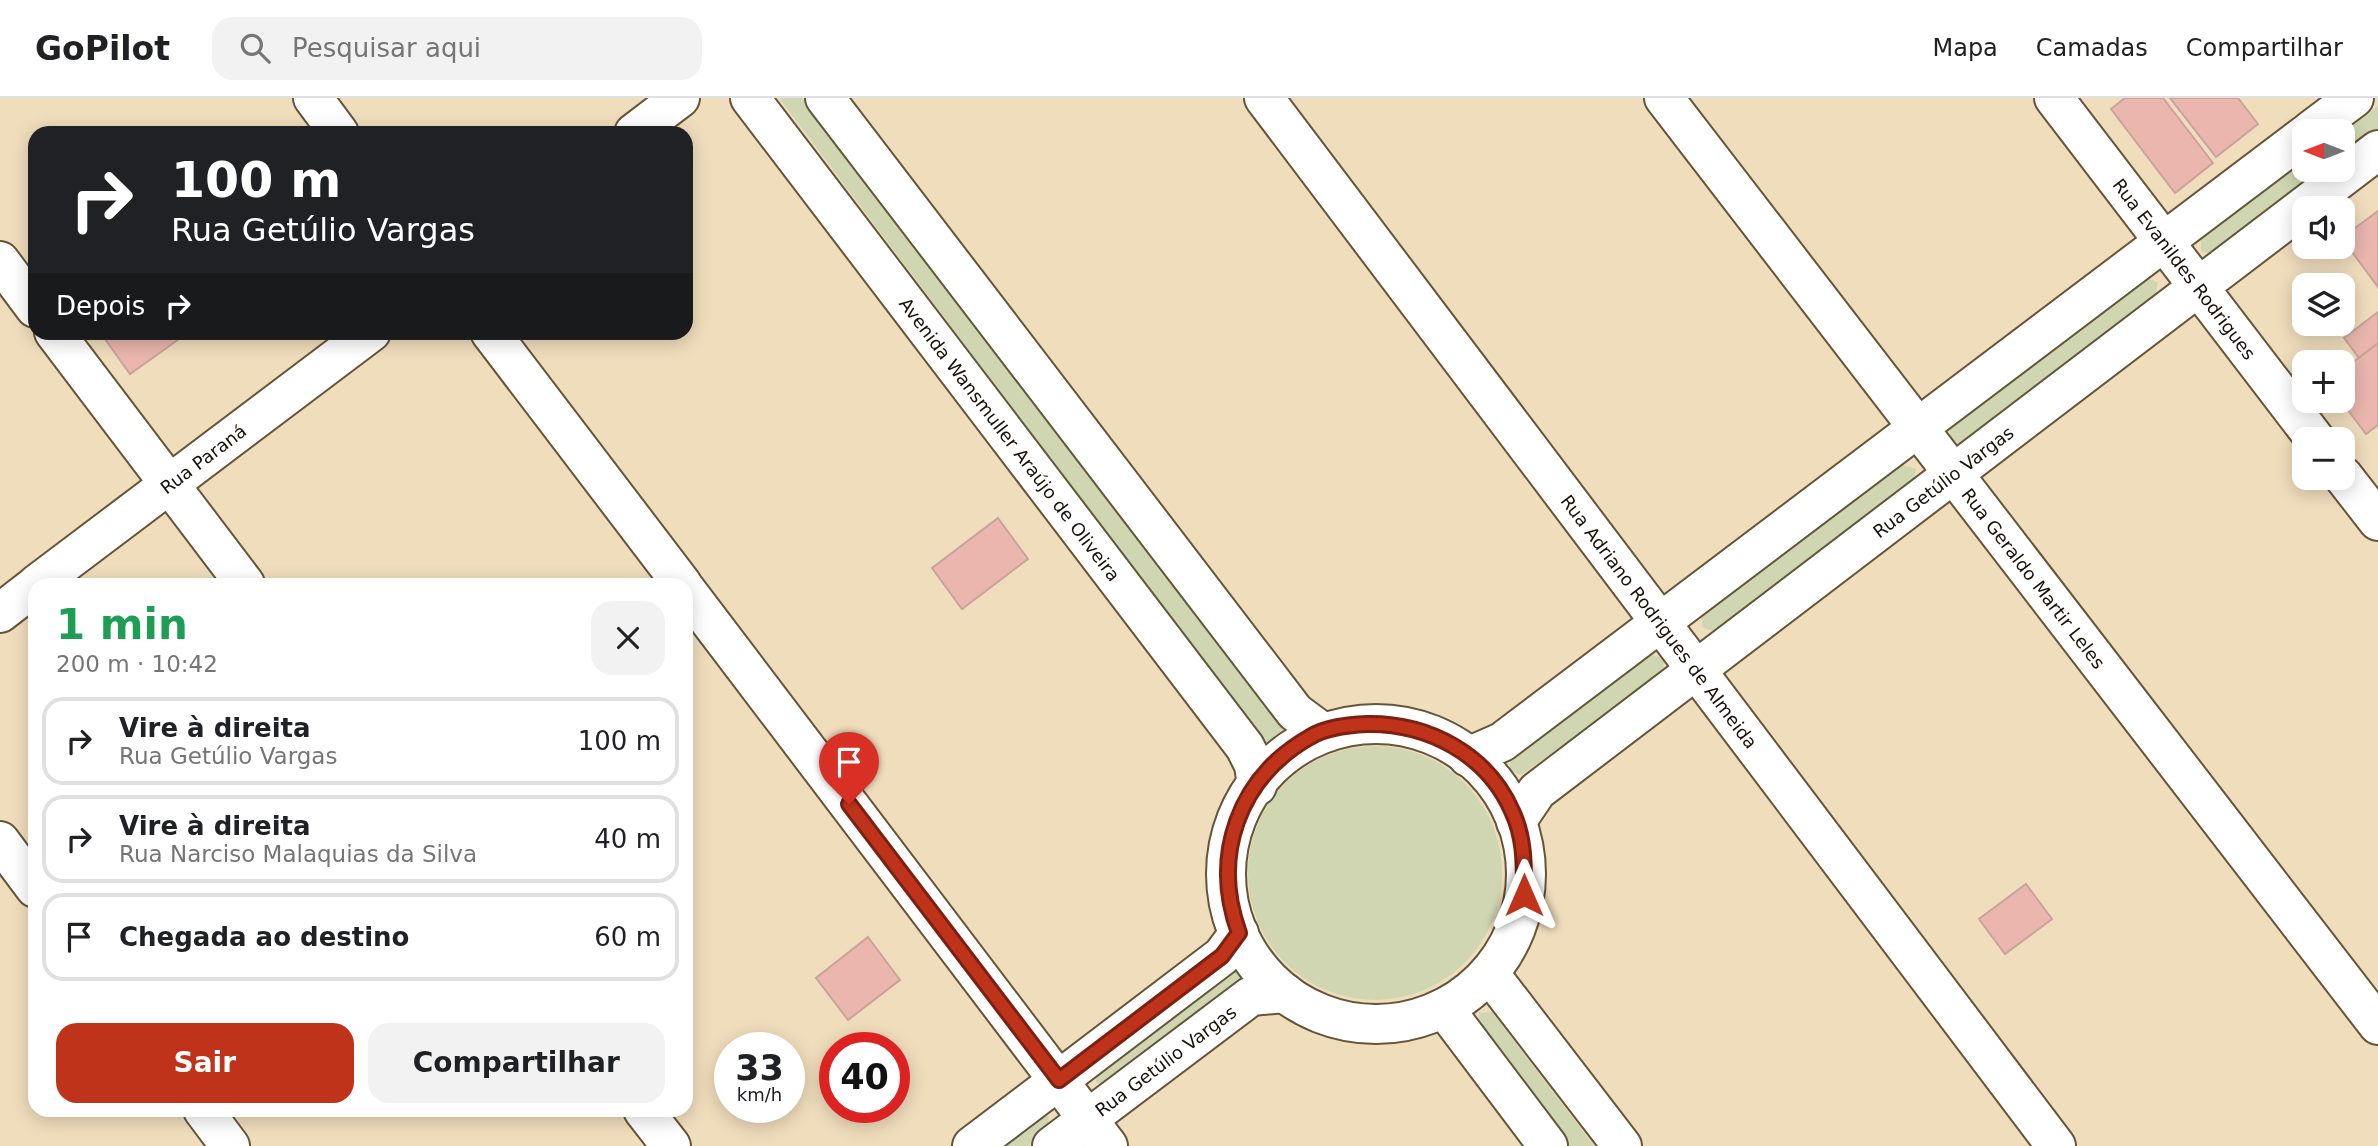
<!DOCTYPE html>
<html lang="pt">
<meta charset="utf-8">
<style>
body{margin:0;font-family:"DejaVu Sans",sans-serif;background:#f2f2f2;color:#202124;height:100vh;display:flex;flex-direction:column;font-size:26px;white-space:nowrap}
*{box-sizing:border-box;margin:0}
p{font-size:23px;color:#757577}
.icon{flex:none;width:38px;height:38px;fill:none;stroke:currentColor;stroke-width:2;stroke-linecap:round;stroke-linejoin:round}
.map{position:relative;flex:1;overflow:hidden}
.panel{position:absolute;left:28px;top:480px;width:665px;height:539px;display:flex;flex-direction:column;background:#fff;border-radius:21px;box-shadow:0 4px 18px #0003}
.panel>*{flex:none}
.top-card{position:absolute;left:28px;top:28px;width:665px;height:214px;border-radius:21px;box-shadow:0 4px 18px #0003;background:#202124;color:#fff;overflow:hidden}
.needle{width:46px;rotate:270deg}
.buttons{position:absolute;left:2292px;top:21px;display:grid;gap:14px}
.buttons a{display:grid;place-items:center;width:63px;height:63px;border-radius:14px;background:#fff;box-shadow:0 4px 18px #0003;font-size:35px}
.speed{position:absolute;left:714px;top:934px;display:flex;gap:14px;font-size:35px;font-weight:700;text-align:center}
.speed>*{display:grid;place-content:center;width:91px;height:91px;border-radius:50%;background:#fff;box-shadow:0 4px 18px #0003;line-height:1}
.speed small{font-size:18px;font-weight:400}
.speed .limit{border:10px solid #d22;background:#fff;color:#111}
.pin{position:absolute;display:grid;place-items:center;width:60px;height:60px;color:#fff;margin:-72px -30px;border-radius:50% 50% 50% 0;rotate:-45deg;box-shadow:0 0 7px #0007}
.pin .icon{rotate:45deg}
.me{position:absolute;width:77px;margin:-38px;rotate:0deg;stroke-linejoin:round;filter:drop-shadow(0 0 5px #0008)}
.turn{display:flex;align-items:center;gap:24px;height:147px;padding:0 28px;font-size:32px}
.turn .icon{width:91px;height:91px;stroke-width:2.5}
.turn b{display:block;font-size:49px;line-height:60px}
.then{display:flex;align-items:center;height:66px;padding:0 28px;background:#0003;gap:14px;font-size:26px}
.round{display:grid;place-items:center;flex:none;width:74px;height:74px;border-radius:21px;background:#f2f2f2}
.overview{display:flex;align-items:center;justify-content:space-between;height:119px;padding:0 28px}
h1{font-size:42px;font-weight:800;line-height:52px;color:#1e9e55}
.primary-button{display:flex;gap:14px;margin-top:auto;padding:14px 28px}
.primary-button a{flex:1;height:80px;border-radius:21px;background:#be331a;color:#fff;font-size:28px;font-weight:800;line-height:80px;text-align:center}
.primary-button a+a{background:#f2f2f2;color:#202124}
ul{padding:0;list-style:none}
li{display:flex;align-items:center;gap:21px;height:88px;margin:0 14px 10px;padding:0 14px;border:4px solid #e0e0e0;border-radius:21px}
li div{flex:1}
li b{display:block;font-size:26px}
li em{font-style:normal}
header{display:flex;align-items:center;gap:42px;box-sizing:border-box;height:98px;padding:0 35px;background:#fff;border-bottom:2px solid #e0e0e0}
header strong{font-size:33px}
nav{display:flex;gap:38px;margin-inline-start:auto;font-size:24px}
.search{width:490px;height:63px;background:#f2f2f2;display:flex;align-items:center;gap:18px;box-sizing:border-box;padding:0 24px;border-radius:21px;color:#757577;font-size:26px}
.map>svg:first-child{display:block}
.green{fill:#cfd6b1}
.building{fill:#eab6ae;stroke:#caa39c;stroke-width:2}
.lines{fill:none;stroke-linecap:round;stroke-linejoin:round}
.minor-casing{stroke:#655538;stroke-width:42}
.tertiary-casing{stroke:#655538;stroke-width:42}
.minor{stroke:#fff;stroke-width:38}
.tertiary{stroke:#fff;stroke-width:38}
.route-casing{stroke:#7c2111;stroke-width:18}
.route{stroke:#be331a;stroke-width:12}
.labels{text-anchor:middle;dominant-baseline:central;stroke-width:7;stroke-linejoin:round;paint-order:stroke}
.street-label{font-size:18px;fill:#181106;stroke:#fff}
</style>
<header>
<strong>GoPilot</strong>
<div class="search"><svg class="icon" aria-label="search" viewBox="0 0 24 24"><circle cx="10" cy="10" r="6"/><path d="M15 15l6 6"/></svg>Pesquisar aqui</div>
<nav><a>Mapa</a><a>Camadas</a><a>Compartilhar</a></nav>
</header>
<div class="map">
<svg width="2378" height="1048" viewBox="0 0 2378 1048">
<rect width="100%" height="100%" fill="#f0ddbc"/>
<path class="green" d="M779 0H802L1283 631 1282 646H1266Z
M2378 8V35L2343 61V34Z
M2305 63V72H2328L2213 157 2201 153V141Z
M2145 180 2158 184 2155 199 1962 346 1950 342V330Z
M1902 367 1916 371 1913 386 1714 533 1702 529V517Z
M1652 557 1665 561 1662 576 1521 677 1510 673V661Z
M1248 775a127 127 0 1 1 254 0a127 127 0 1 1-254 0Z
M1228 870 1242 874 1239 889 1107 988 1096 984 1097 972Z
M1492 914 1594 1048H1570L1478 927 1479 915Z
M1035 1014 1049 1019 1046 1034 1028 1048H991Z"/>
<path class="building" d="M2125 0H2163L2213 65 2175 95 2111 11Z
M2170 0H2238L2258 26 2216 59Z
M2378 113V189L2343 142V139Z
M2378 214V245L2359 260 2344 240Z
M100 234H174L179 241 130 276Z
M2378 245V327L2366 336 2341 303 2343 272Z
M998 420 1028 461 962 511 932 470Z
M2026 786 2052 821 2005 856 1979 821Z
M868 839 900 882 848 922 816 880Z"/>
<g class="lines">
<defs>
<g id="minor">
<path d="M313 0 339 35"/>
<path id="s1" d="M1264 0 2056 1048"/>
<path id="s2" d="M1664 0 2378 927"/>
<path id="s3" d="M2054 0 2315 341"/>
<path d="M634 35 680 0"/>
<path d="M0 163 35 210"/>
<path d="M54 234 245 486"/>
<path d="M490 234 682 486"/>
<path d="M2343 378 2378 423"/>
<path id="s4" d="M37 486 371 234"/>
<path d="M686 492 1108 1048"/>
<path d="M0 515 35 488"/>
<path d="M0 743 35 790"/>
<path d="M1489 875 1622 1048"/>
<path d="M1444 910 1548 1048"/>
<path d="M203 1012 230 1048"/>
<path d="M643 1012 671 1048"/>
<path d="M972 1048 1222 858 1239 835"/>
<path id="s5" d="M1052 1048 1251 898 1285 895"/>
</g>
<g id="tertiary">
<path id="s6" d="M750 0 1245 649 1254 667 1257 688"/>
<path d="M825 0 1295 614 1322 634"/>
<path d="M2310 33 2354 0"/>
<circle cx="1376" cy="776" r="150"/>
<path d="M1468 659 1502 644 2305 37"/>
<path id="s7" d="M1516 724 1537 693 2378 52"/>
</g>
</defs>
<use href="#minor" class="minor-casing"/>
<use href="#tertiary" class="tertiary-casing"/>
<use href="#minor" class="minor"/>
<use href="#tertiary" class="tertiary"/>
</g>
<g class="lines">
<defs>
<path id="route" d="M849 706 1059 982 1222 858 1239 835C1211 758 1238 680 1310 639 1326 629 1348 627 1367 626 1428 625 1487 656 1512 713 1525 740 1524 768 1524 797"/>
</defs>
<use href="#route" class="route-casing"/>
<use href="#route" class="route"/>
</g>
<g class="labels">
<g class="street-label">
<text stroke="none"><textPath href="#s3" startOffset="215">Rua Evanildes Rodrigues</textPath></text>
<text stroke="none"><textPath href="#s6" startOffset="429">Avenida Wansmuller Araújo de Oliveira</textPath></text>
<text stroke="none"><textPath href="#s4" startOffset="208">Rua Paraná</textPath></text>
<text stroke="none"><textPath href="#s7" startOffset="548">Rua Getúlio Vargas</textPath></text>
<text stroke="none"><textPath href="#s2" startOffset="606">Rua Geraldo Martir Leles</textPath></text>
<text stroke="none"><textPath href="#s1" startOffset="656">Rua Adriano Rodrigues de Almeida</textPath></text>
<text stroke="none"><textPath href="#s5" startOffset="142">Rua Getúlio Vargas</textPath></text>
</g>
</g>
</svg>
<div class="buttons">
<a><svg class="needle" viewBox="-14 -14 28 28"><path d="M0-13l5 13h-10z" fill="#e53935"/><path d="M0 13l5-13h-10z" fill="#757577"/></svg></a>
<a><svg class="icon" aria-label="sound" viewBox="0 0 24 24"><path d="M4 9h4l5-4v14l-5-4H4zM17 9q2 3 0 6"/></svg></a>
<a><svg class="icon" aria-label="layers" viewBox="0 0 24 24"><path d="M12 4l9 5-9 5-9-5zM3 14l9 5 9-5"/></svg></a>
<a>+</a>
<a>−</a>
</div>
<div class="speed"><div>33<small>km/h</small></div><div class="limit">40</div></div>
<div class="pin" style="left:849px;top:706px;background:#d93025"><svg class="icon" aria-label="arrive" viewBox="0 0 24 24"><path d="M6 21V4h12l-3 4 3 4H6"/></svg></div>
<svg class="me" style="left:1524px;top:797px" viewBox="-20 -20 40 40"><path d="M0-17L14 15 0 8-14 15z" fill="#be331a" stroke="#fff" stroke-width="4"/></svg>
<div class="top-card">
<div class="turn"><svg class="icon" aria-label="right" viewBox="0 0 24 24"><path d="M7 20v-9h11M14 6l5 5-5 5"/></svg><div><b>100 m</b>Rua Getúlio Vargas</div></div>
<div class="then">Depois<svg class="icon" aria-label="right" viewBox="0 0 24 24"><path d="M7 20v-9h11M14 6l5 5-5 5"/></svg></div>
</div>
<section class="panel">
<div class="overview"><div><h1>1 min</h1><p>200 m · 10:42</p></div><a class="round"><svg class="icon" aria-label="close" viewBox="0 0 24 24"><path d="M6 6l12 12M18 6L6 18"/></svg></a></div>
<ul>
<li><svg class="icon" aria-label="right" viewBox="0 0 24 24"><path d="M7 20v-9h11M14 6l5 5-5 5"/></svg><div><b>Vire à direita</b><p>Rua Getúlio Vargas</p></div><em>100 m</em></li>
<li><svg class="icon" aria-label="right" viewBox="0 0 24 24"><path d="M7 20v-9h11M14 6l5 5-5 5"/></svg><div><b>Vire à direita</b><p>Rua Narciso Malaquias da Silva</p></div><em>40 m</em></li>
<li><svg class="icon" aria-label="arrive" viewBox="0 0 24 24"><path d="M6 21V4h12l-3 4 3 4H6"/></svg><div><b>Chegada ao destino</b></div><em>60 m</em></li>
</ul>
<div class="primary-button"><a>Sair</a><a>Compartilhar</a></div>
</section>
</div>
